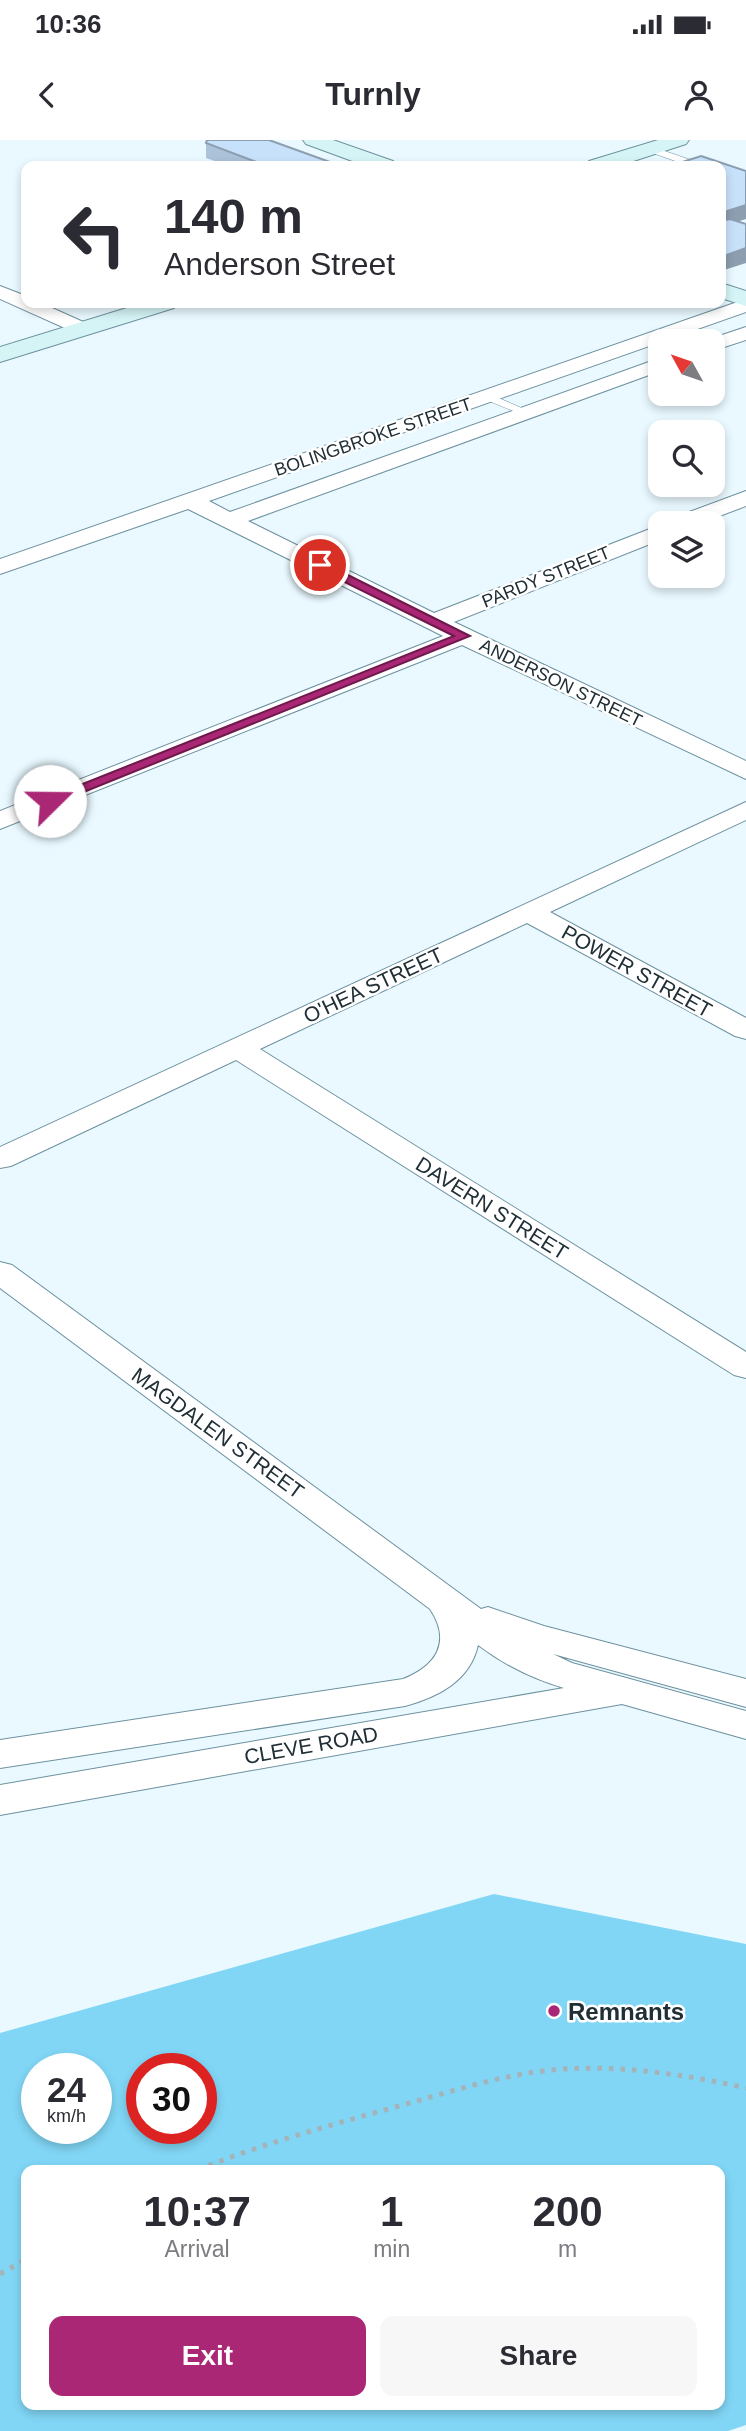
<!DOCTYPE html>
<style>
body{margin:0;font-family:Helvetica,sans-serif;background:#f7f7f7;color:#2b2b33;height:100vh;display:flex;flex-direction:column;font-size:26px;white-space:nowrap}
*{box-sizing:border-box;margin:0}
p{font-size:23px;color:#7c7c81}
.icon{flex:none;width:38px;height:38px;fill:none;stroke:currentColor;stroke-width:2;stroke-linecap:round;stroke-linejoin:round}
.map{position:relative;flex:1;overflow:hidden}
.drawer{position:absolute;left:21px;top:2025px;width:704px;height:245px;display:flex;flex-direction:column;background:#fff;border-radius:14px;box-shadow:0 4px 10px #0003}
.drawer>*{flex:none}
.banner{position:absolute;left:21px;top:21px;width:705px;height:147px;border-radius:14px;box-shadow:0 4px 10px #0003;background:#fff;color:#2b2b33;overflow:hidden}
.needle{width:46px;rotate:310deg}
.buttons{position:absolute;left:648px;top:189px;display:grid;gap:14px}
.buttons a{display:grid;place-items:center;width:77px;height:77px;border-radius:14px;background:#fff;box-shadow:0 4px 10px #0003;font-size:35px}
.speed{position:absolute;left:21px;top:1913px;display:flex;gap:14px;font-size:35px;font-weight:700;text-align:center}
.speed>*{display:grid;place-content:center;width:91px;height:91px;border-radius:50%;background:#fff;box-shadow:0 4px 10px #0003;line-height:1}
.speed small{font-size:18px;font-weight:400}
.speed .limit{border:10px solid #d22;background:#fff;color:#111}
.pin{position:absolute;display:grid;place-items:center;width:60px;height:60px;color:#fff;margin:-30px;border:4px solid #fff;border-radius:50%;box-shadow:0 2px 7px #0007}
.me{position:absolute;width:77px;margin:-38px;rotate:68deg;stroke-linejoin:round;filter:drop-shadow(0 0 5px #0008)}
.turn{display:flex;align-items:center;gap:24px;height:147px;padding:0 28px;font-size:32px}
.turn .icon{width:91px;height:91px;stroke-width:2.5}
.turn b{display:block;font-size:49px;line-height:60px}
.eta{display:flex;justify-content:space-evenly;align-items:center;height:119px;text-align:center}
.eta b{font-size:42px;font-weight:800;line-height:49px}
.button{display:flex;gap:14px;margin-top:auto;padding:14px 28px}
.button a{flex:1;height:80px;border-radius:14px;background:#a92774;color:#fff;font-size:28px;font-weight:800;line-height:80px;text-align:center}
.button a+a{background:#f7f7f7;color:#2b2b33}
.status{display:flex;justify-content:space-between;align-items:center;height:49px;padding:0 35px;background:#fff;direction:ltr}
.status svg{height:19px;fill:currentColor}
header{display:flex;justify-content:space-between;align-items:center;height:91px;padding:0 28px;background:#fff;font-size:32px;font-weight:800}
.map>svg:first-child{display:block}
.green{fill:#81d6f5;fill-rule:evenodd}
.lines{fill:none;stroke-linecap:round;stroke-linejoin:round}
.service-casing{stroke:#6d919f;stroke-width:1}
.minor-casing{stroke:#6d919f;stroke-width:2}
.secondary-casing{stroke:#6d919f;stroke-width:2}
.path{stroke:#a4b3b9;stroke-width:5;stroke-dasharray:4.5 7;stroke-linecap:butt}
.service{fill:#fff;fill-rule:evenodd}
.minor{fill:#fff;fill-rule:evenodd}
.secondary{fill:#d5f4f5;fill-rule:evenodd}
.wall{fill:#acc2d8}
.shaded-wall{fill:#8c9eb0}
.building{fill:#c8e1fb;stroke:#8c9eb0;stroke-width:2}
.route{fill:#a92774;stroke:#6e194b;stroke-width:2}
.poi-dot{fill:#a92774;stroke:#fff;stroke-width:2.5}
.labels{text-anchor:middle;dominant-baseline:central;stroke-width:5;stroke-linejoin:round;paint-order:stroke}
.far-street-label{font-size:18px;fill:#202f35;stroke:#fff}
.street-label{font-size:21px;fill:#202f35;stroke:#fff}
.near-poi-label{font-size:24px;font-weight:bold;fill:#202f35;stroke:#fff;text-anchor:start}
</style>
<div class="status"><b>10:36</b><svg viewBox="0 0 49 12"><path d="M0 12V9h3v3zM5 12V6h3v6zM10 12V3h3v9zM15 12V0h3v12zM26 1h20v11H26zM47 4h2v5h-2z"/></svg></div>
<header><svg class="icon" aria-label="back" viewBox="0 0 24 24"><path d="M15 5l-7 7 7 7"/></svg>Turnly<svg class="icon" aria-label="person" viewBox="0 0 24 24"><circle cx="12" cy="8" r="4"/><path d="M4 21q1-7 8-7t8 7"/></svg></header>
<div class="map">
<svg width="746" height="2291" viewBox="0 0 746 2291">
<rect width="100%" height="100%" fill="#e9f9ff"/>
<path class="green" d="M494 1754 746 1804V2285L728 2291H0V1893ZM37 1928H96V1988H37ZM142 1928H201V1988H142ZM26 2030H719V2264H26Z"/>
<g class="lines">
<defs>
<path id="service" d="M650 6 691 20 693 22 684 26H669L678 22 647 11 645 9Z
M484 255H492L533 273 523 275 484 259Z"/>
<path id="minor" d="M0 146 26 156V163H41L90 185 93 189 90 193H76L0 159Z
M746 159V172L209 361 230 372 660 218V231L248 381 434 473 660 385V400L454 482 746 621V639L462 505 0 689V671L443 496 188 369 0 434V419Z
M746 187V200L712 211V201H704Z
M746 351V366L701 383H669L673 378Z
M746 662V680L550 772 746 878V899L735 896 527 783 260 909 746 1212V1238L734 1235 236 920 11 1026 0 1028V1007Z
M0 1122 12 1125 481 1469 488 1467 544 1486 746 1539V1567L553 1514 572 1523 746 1571V1599L622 1564 0 1675V1645L564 1548C533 1539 503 1524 478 1505 470 1541 438 1557 405 1566L0 1628V1600L403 1539C436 1526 452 1502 430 1469L0 1148Z"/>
<path id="secondary" d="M303 0H333L393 21 396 26H366L306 4Z
M658 0H689L686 4 618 26H586L589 21Z
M721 143 746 151V166L721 158Z
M143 163H178L174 168 0 222V207Z"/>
</defs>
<use href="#service" class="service-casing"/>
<use href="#minor" class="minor-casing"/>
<use href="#secondary" class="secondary-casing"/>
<path class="path" d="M198 2030C266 2002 335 1984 406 1964 453 1951 501 1935 551 1930 616 1924 683 1934 746 1948
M0 2134 26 2119"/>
<use href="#service" class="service"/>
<use href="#minor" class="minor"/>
<use href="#secondary" class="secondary"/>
</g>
<path class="wall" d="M206 3 341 26H229L206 18Z"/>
<path class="shaded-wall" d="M746 65V79L721 87V73Z
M746 108V123L721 131V117Z"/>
<path class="building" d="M207 0H269L341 26H267L206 3Z
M701 16 746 31V65L721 73V26H670Z
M730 79 746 84V108L721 117V81Z"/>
<path class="route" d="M316 423H324L470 496 54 664H45V659L454 496 316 428Z"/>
<circle class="poi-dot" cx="554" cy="1871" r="7"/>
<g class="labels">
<g class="far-street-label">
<text transform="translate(373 297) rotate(-19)">BOLINGBROKE STREET</text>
<text transform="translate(546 437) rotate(-22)">PARDY STREET</text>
<text transform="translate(561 543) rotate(26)">ANDERSON STREET</text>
</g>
<g class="street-label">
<text transform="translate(637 831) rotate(29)">POWER STREET</text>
<text transform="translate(373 845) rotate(-25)">O'HEA STREET</text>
<text transform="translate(492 1068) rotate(32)">DAVERN STREET</text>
<text transform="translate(218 1293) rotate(36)">MAGDALEN STREET</text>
<text transform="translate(311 1605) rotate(-10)">CLEVE ROAD</text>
</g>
<g class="near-poi-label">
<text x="568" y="1871">Remnants</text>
</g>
</g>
</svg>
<div class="buttons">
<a><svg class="needle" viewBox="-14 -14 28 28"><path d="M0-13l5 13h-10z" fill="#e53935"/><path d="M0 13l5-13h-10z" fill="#7c7c81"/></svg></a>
<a><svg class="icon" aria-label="search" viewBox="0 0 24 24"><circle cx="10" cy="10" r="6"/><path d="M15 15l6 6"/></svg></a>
<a><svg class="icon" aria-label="layers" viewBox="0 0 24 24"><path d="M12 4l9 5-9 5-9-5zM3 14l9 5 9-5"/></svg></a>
</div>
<div class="speed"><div>24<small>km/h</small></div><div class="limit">30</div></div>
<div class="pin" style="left:320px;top:425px;background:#d93025"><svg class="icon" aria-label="arrive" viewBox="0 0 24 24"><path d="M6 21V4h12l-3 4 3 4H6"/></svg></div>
<svg class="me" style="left:50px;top:661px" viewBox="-20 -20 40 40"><circle r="19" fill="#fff"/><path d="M0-13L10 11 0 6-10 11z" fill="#a92774"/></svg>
<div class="banner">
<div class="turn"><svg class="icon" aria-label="left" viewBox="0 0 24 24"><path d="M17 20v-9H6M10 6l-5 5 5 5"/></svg><div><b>140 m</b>Anderson Street</div></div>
</div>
<section class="drawer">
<div class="eta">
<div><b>10:37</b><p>Arrival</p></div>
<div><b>1</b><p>min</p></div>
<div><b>200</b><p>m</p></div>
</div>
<div class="button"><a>Exit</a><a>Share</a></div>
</section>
</div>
